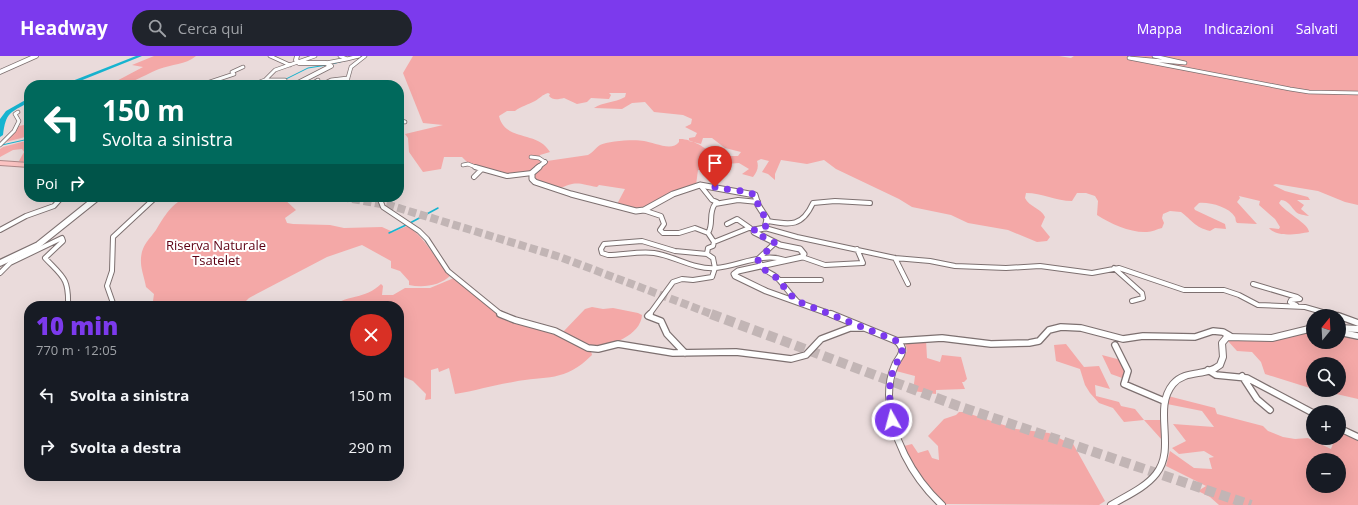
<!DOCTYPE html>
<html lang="it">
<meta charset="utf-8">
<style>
body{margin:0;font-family:"Open Sans",sans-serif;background:#20242c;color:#f1f3f6;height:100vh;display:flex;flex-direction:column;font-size:15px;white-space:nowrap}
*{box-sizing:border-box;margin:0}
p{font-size:13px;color:#9ea1a6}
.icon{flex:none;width:22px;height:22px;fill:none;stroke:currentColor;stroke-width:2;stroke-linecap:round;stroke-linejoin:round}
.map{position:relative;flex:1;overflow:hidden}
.panel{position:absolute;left:24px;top:245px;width:380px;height:180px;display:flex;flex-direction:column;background:#171b24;border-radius:16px;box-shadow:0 4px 16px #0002}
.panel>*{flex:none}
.hud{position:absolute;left:24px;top:24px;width:380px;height:122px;border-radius:16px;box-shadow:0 4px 16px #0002;background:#00695c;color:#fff;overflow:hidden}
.needle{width:26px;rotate:18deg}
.controls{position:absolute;left:1306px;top:253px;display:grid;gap:8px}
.controls a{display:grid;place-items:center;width:40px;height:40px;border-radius:50%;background:#171b24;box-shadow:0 4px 16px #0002;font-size:20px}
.pin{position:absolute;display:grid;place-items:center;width:34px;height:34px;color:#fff;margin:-41px -17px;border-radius:50% 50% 50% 0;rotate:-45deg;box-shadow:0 0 4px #0007}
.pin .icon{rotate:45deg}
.me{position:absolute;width:44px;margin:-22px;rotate:353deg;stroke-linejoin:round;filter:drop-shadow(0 0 3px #0008)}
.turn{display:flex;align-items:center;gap:14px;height:84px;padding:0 12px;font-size:18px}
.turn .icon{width:52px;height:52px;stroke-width:2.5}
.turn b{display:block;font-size:28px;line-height:34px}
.then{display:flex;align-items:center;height:38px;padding:0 12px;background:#0003;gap:8px;font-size:15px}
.round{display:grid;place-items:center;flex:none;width:42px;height:42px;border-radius:21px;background:#20242c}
.head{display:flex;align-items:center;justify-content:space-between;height:68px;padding:0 12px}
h1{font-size:24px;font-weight:800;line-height:30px;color:#7c3aed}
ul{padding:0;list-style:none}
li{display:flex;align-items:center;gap:12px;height:52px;padding:0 12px}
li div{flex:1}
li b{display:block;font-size:15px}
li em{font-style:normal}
header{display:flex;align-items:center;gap:24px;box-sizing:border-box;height:56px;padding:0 20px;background:#7c3aed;color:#fff}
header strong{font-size:19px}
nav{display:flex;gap:22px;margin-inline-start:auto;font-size:14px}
.search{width:280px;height:36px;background:#20242c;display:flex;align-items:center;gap:10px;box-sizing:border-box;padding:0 14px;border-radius:22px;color:#9ea1a6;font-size:15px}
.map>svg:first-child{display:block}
.green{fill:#f4a8a7;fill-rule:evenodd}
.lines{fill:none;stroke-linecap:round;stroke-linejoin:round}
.stream-far1{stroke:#17b4d0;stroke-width:1}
.stream{stroke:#17b4d0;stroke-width:1.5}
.river{fill:#17b4d0;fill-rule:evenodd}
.motorway-tunnel-far1{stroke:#c2b5b5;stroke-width:8;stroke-dasharray:8 3.5;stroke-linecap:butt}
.motorway-tunnel{stroke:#c2b5b5;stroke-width:10;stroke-dasharray:10 5;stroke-linecap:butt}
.minor-far2-casing{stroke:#7d7070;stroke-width:4.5}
.minor-far1-casing{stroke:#7d7070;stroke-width:6}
.minor-casing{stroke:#7d7070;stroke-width:8}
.tertiary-far2-casing{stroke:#7d7070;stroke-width:5.5}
.tertiary-far1-casing{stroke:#7d7070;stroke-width:7}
.tertiary-casing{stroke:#7d7070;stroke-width:8}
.secondary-far1-casing{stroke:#7d7070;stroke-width:5.5}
.secondary-casing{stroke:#7d7070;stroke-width:8}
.motorway-casing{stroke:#ae8888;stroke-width:2}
.minor-far2{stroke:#fff;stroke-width:3}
.minor-far1{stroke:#fff;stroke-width:4}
.minor{stroke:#fff;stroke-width:5.5}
.tertiary-far2{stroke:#fff;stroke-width:4}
.tertiary-far1{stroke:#fff;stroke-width:5}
.tertiary{stroke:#fff;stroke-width:6}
.secondary-far1{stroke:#fff;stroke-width:4}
.secondary{stroke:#fff;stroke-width:5.5}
.motorway{fill:#fbc3c2;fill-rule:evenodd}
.route{stroke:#7c3aed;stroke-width:7;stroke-dasharray:0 12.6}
.labels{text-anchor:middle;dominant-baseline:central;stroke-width:4;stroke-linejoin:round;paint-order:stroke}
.park-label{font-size:13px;fill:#5d0013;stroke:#fff}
</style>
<header>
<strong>Headway</strong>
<div class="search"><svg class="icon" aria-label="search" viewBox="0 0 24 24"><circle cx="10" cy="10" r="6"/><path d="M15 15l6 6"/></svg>Cerca qui</div>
<nav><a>Mappa</a><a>Indicazioni</a><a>Salvati</a></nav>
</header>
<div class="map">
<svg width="1358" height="449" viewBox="0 0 1358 449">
<rect width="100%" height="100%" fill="#eadbdb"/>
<path class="green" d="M154 0H196C185 9 172 8 159 13 139 21 133 29 109 29L143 11 132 9Z
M413 0H1059L1071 2 1074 0H1358V149L1345 146 1318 135 1276 128 1273 129 1285 135 1308 141 1310 144H1297L1304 149 1301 153 1309 160C1305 159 1299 159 1296 156 1291 151 1289 145 1281 144L1279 147C1285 156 1309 168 1309 176 1298 178 1277 182 1269 172L1279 173 1280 171 1275 163 1259 149 1260 145 1239 140 1240 142 1237 146 1257 168 1237 167C1235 165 1236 163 1235 161 1229 151 1210 146 1199 147L1194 152 1195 154 1225 168 1226 173 1215 172 1210 175C1194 171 1192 164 1181 156L1170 155 1163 158 1162 162 1164 167 1162 172C1157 173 1152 176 1147 176 1131 177 1111 168 1097 159L1098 145 1095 140 1086 137H1077L1072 145C1056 145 1042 137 1026 137L1025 142C1029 151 1041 152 1045 161L1041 170 1050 181 1047 185 1037 186 1008 174 968 167 951 159 912 151 899 143 836 113 824 104 807 108 781 104 775 118V124L768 118 762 116 769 105 761 103 757 105C759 111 757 116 753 121L742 118 749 113 739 107 726 108V112L720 113V108H708V114H698L696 129 640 154 616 150 625 133 599 129 597 131C580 128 576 124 559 133L537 125 533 120 547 105 588 99C594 96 595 92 600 89 608 85 635 83 644 85 653 86 672 96 679 86V83C689 82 707 91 713 100H738L741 96 725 92 712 82H703L701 88 689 85V82L695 81 697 77 685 71 691 68 692 63 683 59 654 56 645 46 632 47 622 53 594 52C603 46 614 47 625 41L626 37H609L611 39 609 43 591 42 587 46 577 48 564 42C559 43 553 45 549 40L550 38 548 37C542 39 540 42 535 45 528 49 521 50 515 55H507L499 60C505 86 537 74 550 96L540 99V108L529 117 508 119 468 107 462 101H444L441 113 423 116 409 96 408 82 405 78 443 69 423 67 403 17Z
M29 68V80L6 86 19 70Z
M29 84V104L23 106 19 105 24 96 22 93 13 94 0 101V93L3 91Z
M188 141H240L257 144 264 141H282L296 154 285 162 287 167 293 168 330 169 344 172 382 171 393 176 407 170C427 182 434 204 451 219 440 230 423 232 409 229V225L400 215 391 212V205L362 189 327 201 249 242 241 250H150L153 245 154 238 146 231C145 224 141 213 141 207 140 191 148 185 156 174 164 161 172 146 188 141Z
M454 222 495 255 553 276 591 295 592 299C564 327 547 319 513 326 493 329 475 335 455 338L449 312 439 316 438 312 431 314V343L425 344 426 338 413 325 399 319V250H332C349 238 364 244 381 228L383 230 382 239H393L405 232H430Z
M592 251 603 253 613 252 638 257 642 259C641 279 610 291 593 291 586 291 569 280 562 277L585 253Z
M1308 274 1313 275V286H1339V278L1358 281V343L1319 334H1339V308H1313V333L1265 318 1261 306 1252 296 1237 295 1227 284 1274 283Z
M926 284 927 302 940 306 942 299 961 301 967 323 964 326H962L965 333 936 334V338L913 335 915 320 896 315 907 295 905 286Z
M1066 288 1084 311 1099 310 1110 333 1095 329 1096 340 1119 346 1121 350 1135 353 1144 364H1163L1162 384 1144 364 1124 366 1113 352 1099 347 1090 337 1085 329 1080 313 1056 305 1054 289Z
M1102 299 1121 304 1127 316 1125 323 1111 318Z
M1168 340 1215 352 1217 358 1263 370 1268 375 1283 381 1295 383 1308 382 1331 393 1335 382H1339V374L1358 383V449H1219L1210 441 1198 435 1206 430 1166 410 1170 395 1194 412 1212 413 1209 402 1214 401 1204 395 1179 398 1172 392 1186 385 1173 368 1214 371 1202 355 1167 348ZM1313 404H1339V430H1313Z
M959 356H964L1016 373 1049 377 1067 386H1072L1105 445 1099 449 945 448C927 432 914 412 904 390L912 388 918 397 928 394 932 402 939 404 938 390 928 380 944 363 956 359Z"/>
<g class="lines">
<path class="stream-far1" d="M332 8 363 0
M274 29 308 12 327 9
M2 89 29 83"/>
<path class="stream" d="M410 167 438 152
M389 177 406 169"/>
<path class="river" d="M136 0H142L70 29H62Z
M29 42V46C10 57 6 56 3 79L0 81V63L6 55Z"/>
<path class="motorway-tunnel-far1" d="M341 141 392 150 560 201 714 259"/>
<path class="motorway-tunnel" d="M711 258 958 350 1251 449"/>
<defs>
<path id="minor-far2" d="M270 0 290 9
M1154 0 1185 7 1129 2 1290 33 1309 36 1358 37
M347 3 359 0
M326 7 347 3 340 0
M212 29 207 27 234 18 232 16 243 11
M252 29 265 24
M282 29 286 26 285 24H265L275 14 315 0
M310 29 318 24
M328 29 325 27 331 24 348 22
M346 29 351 11 365 0
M399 64 405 66
M0 89 14 75 19 65 15 58 18 56
M531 101 539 102 545 106
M463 109 468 108 478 112"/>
<path id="minor-far1" d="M475 111 507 120 532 117
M474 121 481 114
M700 129 712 144 717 146
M379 141 383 151 419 175 427 183 448 215 502 259
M643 154 661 160 664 168 660 174 663 177H679L695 172 708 177 714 186 713 190 708 192 707 198 713 202 715 212 712 221 693 224 682 223 673 226 649 259
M767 165C791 169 802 171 813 147L835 145 870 147
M727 168 737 163 750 172
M765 172 797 181 895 202 930 205 955 210 1006 212 1040 210 1092 217 1119 212 1184 234H1224L1239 239 1258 249 1305 251 1333 259
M0 174 26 160 54 150 62 141
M708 177C714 168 708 157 715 148L738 144 758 146
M714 186 749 172
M707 198 675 195 642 185 604 188 601 193 602 197 608 199C623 199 639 195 654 197 675 200 694 214 716 212 739 210 762 196 785 204
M802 201 825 209 863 207 857 193
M759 202 775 187
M895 202 908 228
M758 203C765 220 772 214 780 225 786 232 791 239 797 245
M1114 212 1142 237 1143 242 1132 245
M0 217 10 207 62 182 63 185 45 202C63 221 69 222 68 250
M780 224H821
M1253 228 1297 241 1300 243 1291 244 1290 246 1296 249
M114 250 107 230 112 215 113 181 156 141"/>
<path id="minor" d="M500 258 515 264 555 275 588 292 598 293 618 288 673 297 736 296 791 303 806 299 821 283 850 272H862
M650 258 648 260 661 265 667 278 685 297
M1329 258 1338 260
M1339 260 1358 267
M1339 276 1358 280
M897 285 942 282 991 288 1029 287 1039 285 1049 274 1061 271 1081 272 1123 283 1143 280 1195 281 1213 275 1223 276 1230 280
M1115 289 1128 315 1124 328 1164 345
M1208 314 1216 319 1247 322 1313 357
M1242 320 1257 343 1270 354
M1339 372 1358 381"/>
<path id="tertiary-far2" d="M537 112 545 106"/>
<path id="tertiary-far1" d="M539 111 532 117V123L535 126 571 138 636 155 644 154 673 138 700 129 755 139 758 149 767 163 765 172 754 174V176L780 189 800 193 804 198 802 201 738 215 734 218 735 220 766 235 833 259"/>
<path id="tertiary" d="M831 258 897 285C900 288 903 291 902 296 901 301 897 304 895 309 891 318 889 329 889 339 890 380 912 421 942 449
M1339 272 1358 273
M1111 449C1126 440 1145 432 1156 418 1177 392 1152 353 1173 328 1186 313 1206 321 1220 309L1223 301 1222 287 1227 281 1272 282 1313 272"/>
<path id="secondary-far1" d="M0 16 36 0
M294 29 331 10 326 7H299L296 4 297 0"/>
<path id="secondary" d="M0 207 38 189 98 141"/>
<path id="motorway" d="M0 105 29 107V111L0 109Z"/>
</defs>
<use href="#minor-far2" class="minor-far2-casing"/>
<use href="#minor-far1" class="minor-far1-casing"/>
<use href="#minor" class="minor-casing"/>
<use href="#tertiary-far2" class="tertiary-far2-casing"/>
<use href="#tertiary-far1" class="tertiary-far1-casing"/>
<use href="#tertiary" class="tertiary-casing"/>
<use href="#secondary-far1" class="secondary-far1-casing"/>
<use href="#secondary" class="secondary-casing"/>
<use href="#motorway" class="motorway-casing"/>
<use href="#minor-far2" class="minor-far2"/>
<use href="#minor-far1" class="minor-far1"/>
<use href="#minor" class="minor"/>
<use href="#tertiary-far2" class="tertiary-far2"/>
<use href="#tertiary-far1" class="tertiary-far1"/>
<use href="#tertiary" class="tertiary"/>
<use href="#secondary-far1" class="secondary-far1"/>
<use href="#secondary" class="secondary"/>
<use href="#motorway" class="motorway"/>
</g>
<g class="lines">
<path class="route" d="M715 131C727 135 750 133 757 141L758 149 767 165 765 172 754 174V176L775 187 758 204 762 212 780 224 785 233 797 245 897 285 902 294V298L893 313 889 335 892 364"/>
</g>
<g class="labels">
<g class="park-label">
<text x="216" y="189">Riserva Naturale<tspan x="216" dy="15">Tsatelet</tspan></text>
</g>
</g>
</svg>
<div class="controls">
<a><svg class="needle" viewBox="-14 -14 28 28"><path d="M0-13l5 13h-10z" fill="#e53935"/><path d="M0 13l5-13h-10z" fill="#9ea1a6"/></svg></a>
<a><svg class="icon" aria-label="search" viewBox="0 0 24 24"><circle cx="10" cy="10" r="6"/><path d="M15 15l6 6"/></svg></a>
<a>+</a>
<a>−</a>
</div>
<div class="pin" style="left:715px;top:131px;background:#d93025"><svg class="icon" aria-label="arrive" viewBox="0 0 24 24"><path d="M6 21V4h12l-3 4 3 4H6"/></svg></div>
<svg class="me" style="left:892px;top:364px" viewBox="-20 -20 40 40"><circle r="17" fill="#7c3aed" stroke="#fff" stroke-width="3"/><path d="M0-11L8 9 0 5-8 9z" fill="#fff"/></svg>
<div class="hud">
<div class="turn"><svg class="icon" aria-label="left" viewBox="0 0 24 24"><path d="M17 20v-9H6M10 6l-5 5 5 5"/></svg><div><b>150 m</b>Svolta a sinistra</div></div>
<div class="then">Poi<svg class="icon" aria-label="right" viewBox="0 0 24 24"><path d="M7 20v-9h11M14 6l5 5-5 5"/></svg></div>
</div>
<section class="panel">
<div class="head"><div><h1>10 min</h1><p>770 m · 12:05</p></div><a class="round" style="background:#d93025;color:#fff"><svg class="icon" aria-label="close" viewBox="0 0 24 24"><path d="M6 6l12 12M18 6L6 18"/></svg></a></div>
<ul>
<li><svg class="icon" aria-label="left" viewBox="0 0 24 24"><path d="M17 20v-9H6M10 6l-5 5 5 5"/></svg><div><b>Svolta a sinistra</b></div><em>150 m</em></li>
<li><svg class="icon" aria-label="right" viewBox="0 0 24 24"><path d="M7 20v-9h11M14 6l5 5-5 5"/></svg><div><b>Svolta a destra</b></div><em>290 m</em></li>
</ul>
</section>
</div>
